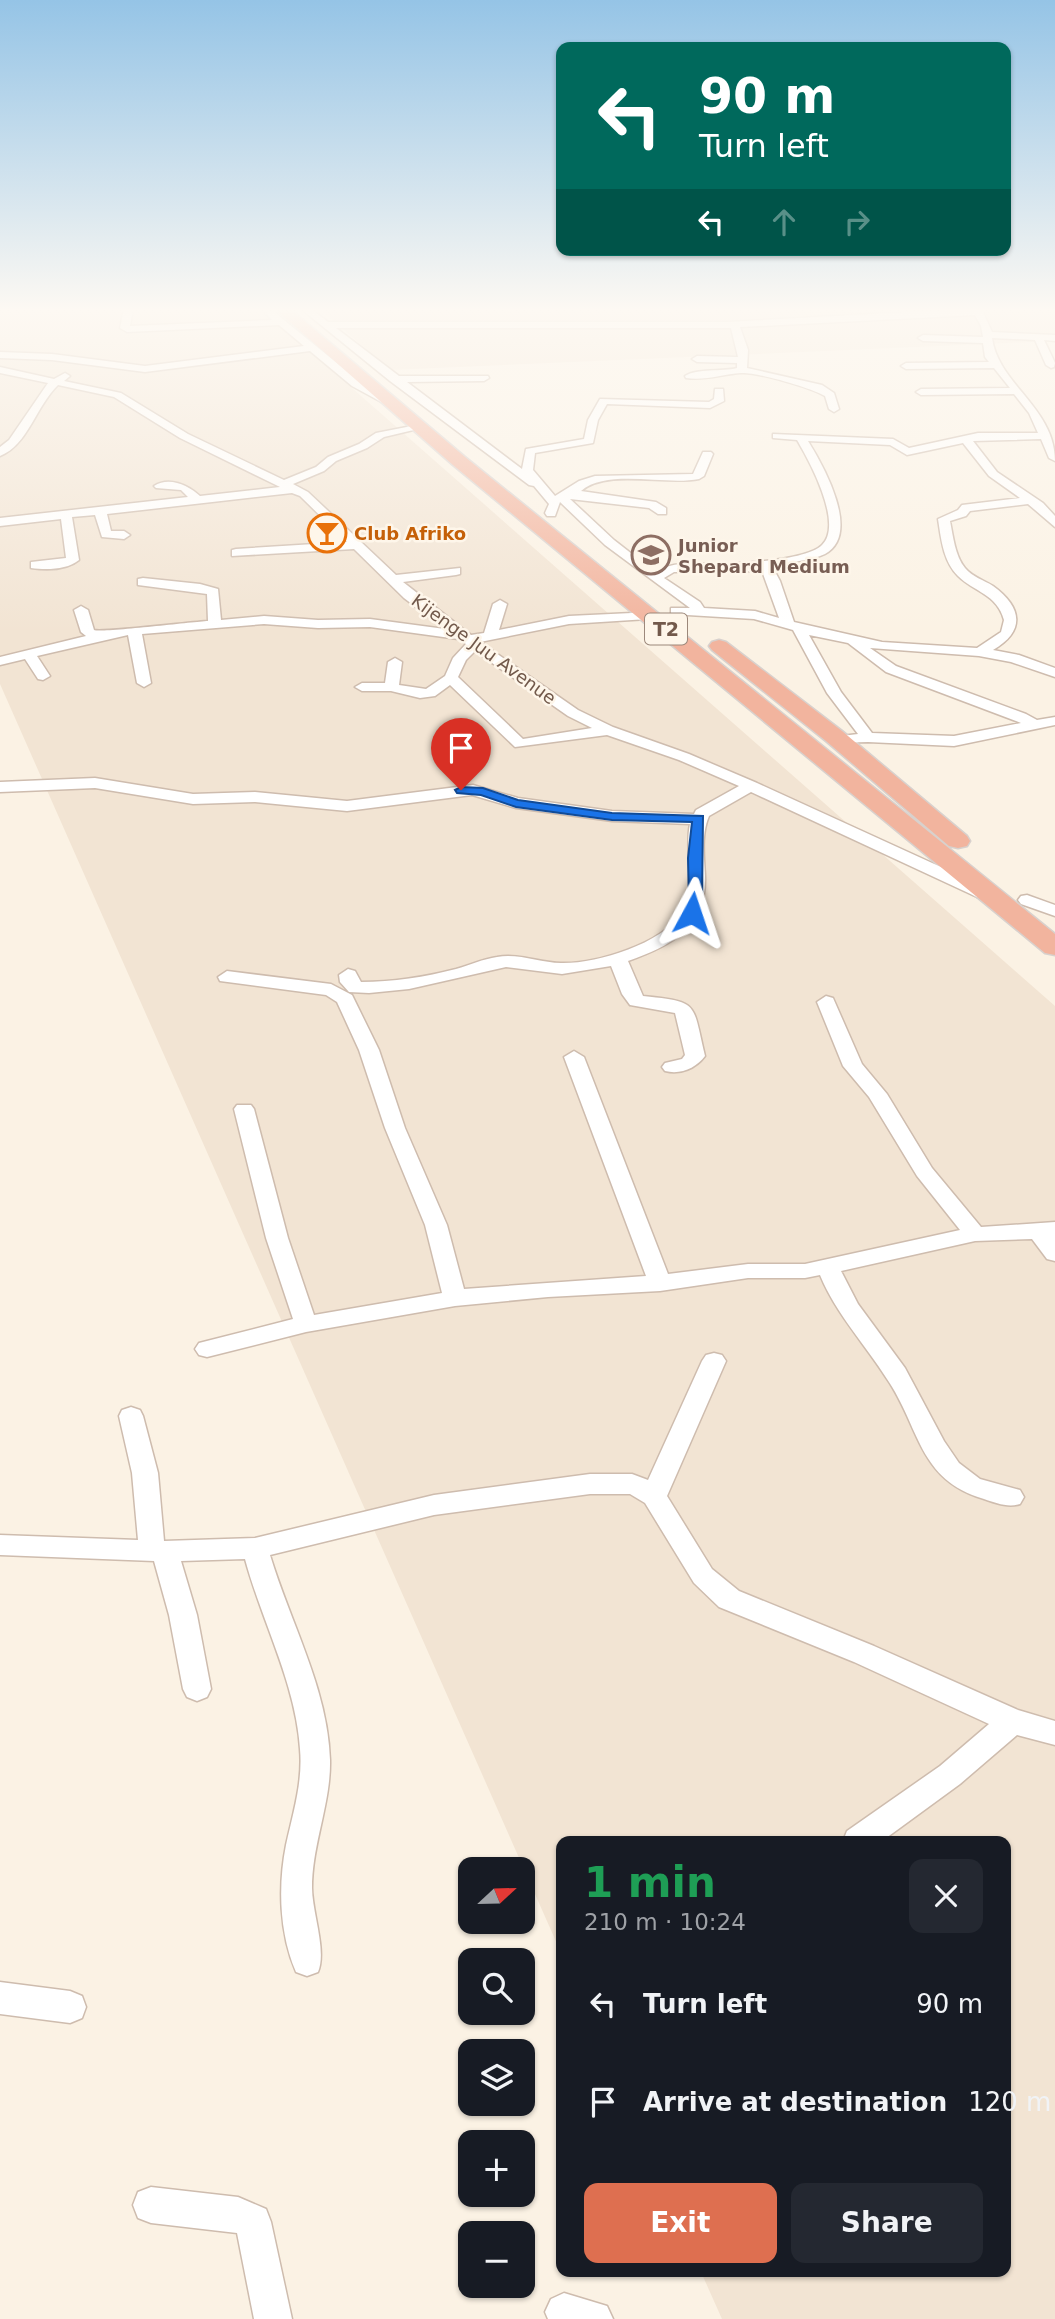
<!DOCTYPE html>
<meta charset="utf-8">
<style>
body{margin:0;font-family:"DejaVu Sans",sans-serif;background:#242831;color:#f1f3f6;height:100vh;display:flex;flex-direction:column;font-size:26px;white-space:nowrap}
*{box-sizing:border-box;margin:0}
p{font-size:23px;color:#9ea1a6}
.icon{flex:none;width:38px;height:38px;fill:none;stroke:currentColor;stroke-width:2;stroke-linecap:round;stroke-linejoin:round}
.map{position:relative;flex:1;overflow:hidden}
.sheet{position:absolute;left:556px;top:1836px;width:455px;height:441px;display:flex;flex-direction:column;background:#171b24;border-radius:14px;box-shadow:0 2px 5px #0004}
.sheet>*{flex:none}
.banner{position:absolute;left:556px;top:42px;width:455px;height:214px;border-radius:14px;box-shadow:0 2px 5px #0004;background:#00695c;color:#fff;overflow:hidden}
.needle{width:46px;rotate:68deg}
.buttons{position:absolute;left:458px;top:1857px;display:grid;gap:14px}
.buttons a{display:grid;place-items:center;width:77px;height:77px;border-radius:14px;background:#171b24;box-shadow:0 2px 5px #0004;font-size:35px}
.pin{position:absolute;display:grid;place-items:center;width:60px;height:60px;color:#fff;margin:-72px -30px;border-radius:50% 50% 50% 0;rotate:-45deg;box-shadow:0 0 7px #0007}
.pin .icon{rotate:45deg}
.me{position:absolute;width:77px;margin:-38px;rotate:5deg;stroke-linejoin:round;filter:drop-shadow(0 0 5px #0008)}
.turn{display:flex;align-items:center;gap:24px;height:147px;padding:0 28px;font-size:32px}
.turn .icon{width:91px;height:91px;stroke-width:2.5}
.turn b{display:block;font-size:49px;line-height:60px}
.lanes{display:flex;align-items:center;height:66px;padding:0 28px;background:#0003;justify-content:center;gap:35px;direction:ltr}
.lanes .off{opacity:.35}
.round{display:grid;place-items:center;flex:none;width:74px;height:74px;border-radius:14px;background:#242831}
.overview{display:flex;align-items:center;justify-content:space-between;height:119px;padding:0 28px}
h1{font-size:42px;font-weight:800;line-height:52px;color:#1e9e55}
.button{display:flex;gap:14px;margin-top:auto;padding:14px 28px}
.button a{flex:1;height:80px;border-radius:14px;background:#de6f50;color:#fff;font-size:28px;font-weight:800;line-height:80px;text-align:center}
.button a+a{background:#242831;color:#f1f3f6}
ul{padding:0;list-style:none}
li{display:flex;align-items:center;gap:21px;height:98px;padding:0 28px}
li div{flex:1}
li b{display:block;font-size:26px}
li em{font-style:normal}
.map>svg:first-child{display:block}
.residential{fill:#f2e4d3}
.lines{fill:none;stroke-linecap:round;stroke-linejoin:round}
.minor-casing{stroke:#cebcae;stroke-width:3}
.highway-casing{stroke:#d8d1cd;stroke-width:3}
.minor{fill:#fff;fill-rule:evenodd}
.highway{fill:#f2b49e;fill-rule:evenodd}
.route{fill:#1a73e8;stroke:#114b97;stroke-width:2}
.labels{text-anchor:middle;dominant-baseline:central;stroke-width:5;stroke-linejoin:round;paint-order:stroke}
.far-food-label{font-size:18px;font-weight:bold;fill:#c56008;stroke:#fef6ea;text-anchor:start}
.far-education-label{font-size:18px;font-weight:bold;fill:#785e54;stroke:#fef6ea;text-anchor:start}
.far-street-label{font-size:18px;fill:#72594b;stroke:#fef6ea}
.shield{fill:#fef6ea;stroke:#9c887b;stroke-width:2}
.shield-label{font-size:19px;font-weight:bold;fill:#72594b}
</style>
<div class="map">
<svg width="1055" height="2319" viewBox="0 0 1055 2319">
<rect width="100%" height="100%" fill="#fbf2e4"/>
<path class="residential" d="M0 308H261L1055 1006V2319H722L701 2272H1006V1841H562V1955L0 684Z
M319 308H1055V341L390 370Z"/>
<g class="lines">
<defs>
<path id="minor" d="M124 308H133L130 326 272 320 265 313 273 311 360 382 396 403 387 405 352 386 310 351 145 372 52 360 0 358V352L52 354 145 366 304 346 279 325 127 332 120 328Z
M300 308H310L328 322H728L981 308 992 332 1055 335V341L1044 340 1055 363 1054 367 1051 368 1046 365 1035 340 992 338C998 384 1055 408 1055 461L1049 458 1041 439 973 441 997 472 1043 503 1055 516V527L1028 504 970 511 966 516 950 521C953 536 955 556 965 568 972 577 984 580 993 586 1022 607 1026 631 993 650L1019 655 1055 668V677L1011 662 979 656 870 648 896 666 1026 714 1037 720 1055 717V725L954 746 868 742 833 743 830 740 833 737 858 734 827 693 793 630 754 619 671 614V608H690L605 545 560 502 555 516H547L545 513 549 504 534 486 529 485 390 381ZM975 315 981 326 983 337 923 335 918 338 923 341 983 343 985 357 989 362 906 363 901 366 906 369 994 368 1010 388 921 389 916 392 921 395 1014 394 1029 413 1038 433H978L909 448 893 439 773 434V438L797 440C809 460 844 524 822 545 807 560 745 563 723 564 700 564 676 560 655 572L614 540 570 499 649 508 658 514H666V508L656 502 581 491C608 468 665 486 699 479L704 476 713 454 711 452H703L693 474 595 476 579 481 555 496 533 470 535 453 593 443 598 420 607 404 710 408 724 401 723 389H715L714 399 709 402 600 399 588 420 584 439 526 449 522 469 407 382 484 381 489 378 488 376H399L336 328H731L738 357 697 356 692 359 697 362 737 363V368C722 372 697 368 685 376L686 378C706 381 722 374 741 373 757 372 812 388 825 396L829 409 834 412 839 409 834 393 822 385 747 368 748 350 740 327ZM808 441 890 445 907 455 963 443 989 476 1020 498 962 505 958 510 938 519C941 538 943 561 958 576 974 592 997 594 1004 620L1001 632 977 648 882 642 794 622 780 581 773 568C790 560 809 562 825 554 862 534 823 465 808 441ZM762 571 779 618 755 611 704 608 700 602 664 578 674 572ZM809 635 848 643 886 672 1021 723 954 736 872 733 841 692Z
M0 367 54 379 65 373 70 376 64 381 121 393 188 434 284 480 316 467 328 457 359 444 376 433 422 424V428L384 437 367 448 336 461 324 471 293 484 308 492 396 575 460 568V574L456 575 403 582 471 635 484 633 493 604 500 600 507 604 499 630 569 616 653 612 655 615 648 619 569 624 480 642 578 710 613 727 689 754 757 783 989 889 992 893 983 898 977 897 751 792 709 816C701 835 704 855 705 876 707 927 671 946 628 961L643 996C700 1002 692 1002 705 1056 696 1068 681 1075 665 1071L662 1067 665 1063 682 1059 685 1055 675 1013 630 1005 622 994 611 966 562 974 506 967 409 989 369 993 349 992 340 982 339 975 348 969 355 971 361 982C393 982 425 977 456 969 470 965 483 959 497 957 519 953 540 963 561 963 596 964 661 944 681 914 697 890 684 851 690 824L612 821 516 808 472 795 347 811 255 802 193 804 95 788 0 792V782L95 778 193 794 255 792 347 801 473 785 518 798 612 811 694 814 696 810 739 786 679 760 607 735 515 747 450 685 435 696 420 698 391 691H362L355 687 362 683H385L388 662 395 658 402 662 399 685 426 689 445 676 453 658 466 644 458 639 370 627 318 628 264 624 142 634 151 683 144 687 137 683 128 635 37 656 50 676 43 680 38 679 25 659 0 665V657L86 636 81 632 74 610 81 606 88 610 94 630C101 633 191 622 208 621L207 594 138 585V579L143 578 200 584 218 589 221 620 264 616 318 620 370 619 445 629 404 598 354 549 232 556V550L236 549 347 542 300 496 292 493 107 514 111 531H124L130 535 124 539 102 537 95 515 72 517 79 560C67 570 46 570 31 568V562L66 558 61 519 0 526V518L188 497 181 490 156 488 154 486C169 476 188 485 200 496L280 487 180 438 114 397 58 385C36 406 28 445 0 456V447L9 440 48 383 0 373ZM475 651 568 716 592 728 523 739 458 677 466 660Z
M1027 895 1055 905V916L1021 904 1018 900 1021 896Z
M227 971 331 984 352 995 379 1050 405 1128 447 1225 464 1289 646 1276 564 1057 574 1051 584 1057 668 1274 748 1264H805L960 1230 917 1176 869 1097 843 1066 817 1002 826 996 833 998 862 1064 887 1094 932 1168 981 1227 1055 1222V1261L1047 1259 1032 1239 975 1241 841 1271 858 1304 905 1368 944 1441 959 1463 980 1479 1020 1490 1024 1497 1020 1504C1008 1508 996 1503 984 1499 918 1480 920 1427 887 1379 865 1344 836 1314 820 1275L805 1278H748L660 1291 548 1297 455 1306 306 1332 207 1357 199 1355 195 1349 199 1343 293 1319 266 1238 234 1109 237 1105H251L254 1109 288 1238 314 1315 442 1293 425 1225 385 1128 359 1050 337 1002 326 995 220 981 218 977Z
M714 1353 722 1355 726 1361 667 1496 712 1569 739 1591 874 1646 1018 1710 1055 1721V1745L1017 1735 960 1784 882 1841H843L847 1831 940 1766 989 1724 854 1662 719 1607 694 1583 645 1503 630 1494H590L434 1515 270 1555C290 1622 328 1689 330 1760 331 1803 312 1844 312 1888 312 1912 327 1951 318 1972L307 1976 296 1972C279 1933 278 1885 286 1845 293 1813 303 1782 300 1749 296 1684 262 1622 245 1559L181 1561 197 1615 211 1689 207 1697 197 1701 187 1697 183 1689 169 1615 154 1561 0 1555V1535L138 1540 132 1473 119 1416 122 1410 131 1407 140 1410 143 1416 158 1473 164 1541 255 1538 434 1495 590 1474H632L648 1480 702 1361 706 1355Z
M0 1982 70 1991 82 1996 86 2007 82 2018 70 2023 0 2014Z
M151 2187 238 2197 266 2209 271 2222 292 2319H254L237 2233 151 2223 138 2218 133 2205 138 2192Z
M564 2293 607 2306 613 2319H548L545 2312 551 2299Z"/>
<path id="highway" d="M274 308H289L465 457 1055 934V955L1045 953 453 465Z
M719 640 726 642 842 731 967 836 970 841 967 846 958 848 949 846 826 741 712 650 709 646 712 642Z"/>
</defs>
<use href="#minor" class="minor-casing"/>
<use href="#highway" class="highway-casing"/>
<use href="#minor" class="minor"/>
<use href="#highway" class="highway"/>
</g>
<linearGradient id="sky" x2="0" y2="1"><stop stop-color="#95c4e6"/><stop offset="0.49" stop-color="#fdf9f3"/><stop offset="1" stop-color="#fdf9f3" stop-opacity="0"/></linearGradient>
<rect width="1055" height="633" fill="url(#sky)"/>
<path class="route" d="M461 787 483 788 518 800 612 813 703 816 702 902 699 913 692 917 685 913 689 902 688 858 692 822 612 820 516 807 481 795 457 793 455 790Z"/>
<defs>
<symbol id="bar-ring" viewBox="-11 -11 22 22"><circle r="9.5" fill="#fef6ea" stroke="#e8710a" stroke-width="1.5"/><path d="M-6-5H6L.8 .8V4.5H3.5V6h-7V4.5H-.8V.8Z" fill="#e8710a"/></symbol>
<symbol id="school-ring" viewBox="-11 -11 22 22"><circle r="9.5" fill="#fef6ea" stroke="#8d6e63" stroke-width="1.5"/><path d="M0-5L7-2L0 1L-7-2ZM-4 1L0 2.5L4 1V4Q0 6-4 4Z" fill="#8d6e63"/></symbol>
</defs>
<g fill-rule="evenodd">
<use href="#bar-ring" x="305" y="511" width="44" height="44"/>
<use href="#school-ring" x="629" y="533" width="44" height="44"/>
</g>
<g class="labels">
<g class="far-food-label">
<text x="354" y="533">Club Afriko</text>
</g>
<g class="far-education-label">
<text x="678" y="545">Junior<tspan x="678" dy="21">Shepard Medium</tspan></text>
</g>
<g class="far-street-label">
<text transform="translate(484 649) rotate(36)">Kijenge Juu Avenue</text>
</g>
<rect class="shield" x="645" y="613.5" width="42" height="31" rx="5"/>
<g class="shield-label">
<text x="666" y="629">T2</text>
</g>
</g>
</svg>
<div class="buttons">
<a><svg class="needle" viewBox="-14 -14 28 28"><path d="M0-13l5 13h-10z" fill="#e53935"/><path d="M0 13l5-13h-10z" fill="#9ea1a6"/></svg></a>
<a><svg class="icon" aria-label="search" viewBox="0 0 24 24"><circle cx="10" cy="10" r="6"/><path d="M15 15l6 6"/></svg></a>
<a><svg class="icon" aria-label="layers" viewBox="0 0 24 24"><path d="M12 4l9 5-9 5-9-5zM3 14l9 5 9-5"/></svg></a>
<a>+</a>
<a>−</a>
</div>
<div class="pin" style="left:461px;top:790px;background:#d93025"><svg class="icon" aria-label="arrive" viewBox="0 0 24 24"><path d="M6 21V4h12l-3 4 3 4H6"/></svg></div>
<svg class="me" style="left:692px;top:913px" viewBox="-20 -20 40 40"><path d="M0-17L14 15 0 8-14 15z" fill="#1a73e8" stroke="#fff" stroke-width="4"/></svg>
<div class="banner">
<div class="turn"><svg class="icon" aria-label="left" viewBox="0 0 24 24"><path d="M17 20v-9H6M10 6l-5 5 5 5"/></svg><div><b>90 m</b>Turn left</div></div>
<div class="lanes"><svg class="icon" aria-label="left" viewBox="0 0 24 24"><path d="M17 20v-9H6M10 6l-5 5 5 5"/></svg><svg class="icon off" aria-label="ahead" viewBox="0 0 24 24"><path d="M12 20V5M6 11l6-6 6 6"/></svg><svg class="icon off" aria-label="right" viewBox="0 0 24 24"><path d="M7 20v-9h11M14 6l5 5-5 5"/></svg></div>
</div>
<section class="sheet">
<div class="overview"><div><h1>1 min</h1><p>210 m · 10:24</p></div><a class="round"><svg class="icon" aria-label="close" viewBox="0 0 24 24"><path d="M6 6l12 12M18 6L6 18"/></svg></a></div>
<ul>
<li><svg class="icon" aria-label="left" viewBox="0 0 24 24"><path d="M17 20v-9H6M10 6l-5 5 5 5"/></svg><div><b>Turn left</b></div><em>90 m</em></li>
<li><svg class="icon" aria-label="arrive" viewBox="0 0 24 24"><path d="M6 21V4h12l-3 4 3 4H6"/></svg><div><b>Arrive at destination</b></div><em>120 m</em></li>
</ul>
<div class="button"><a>Exit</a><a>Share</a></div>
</section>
</div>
